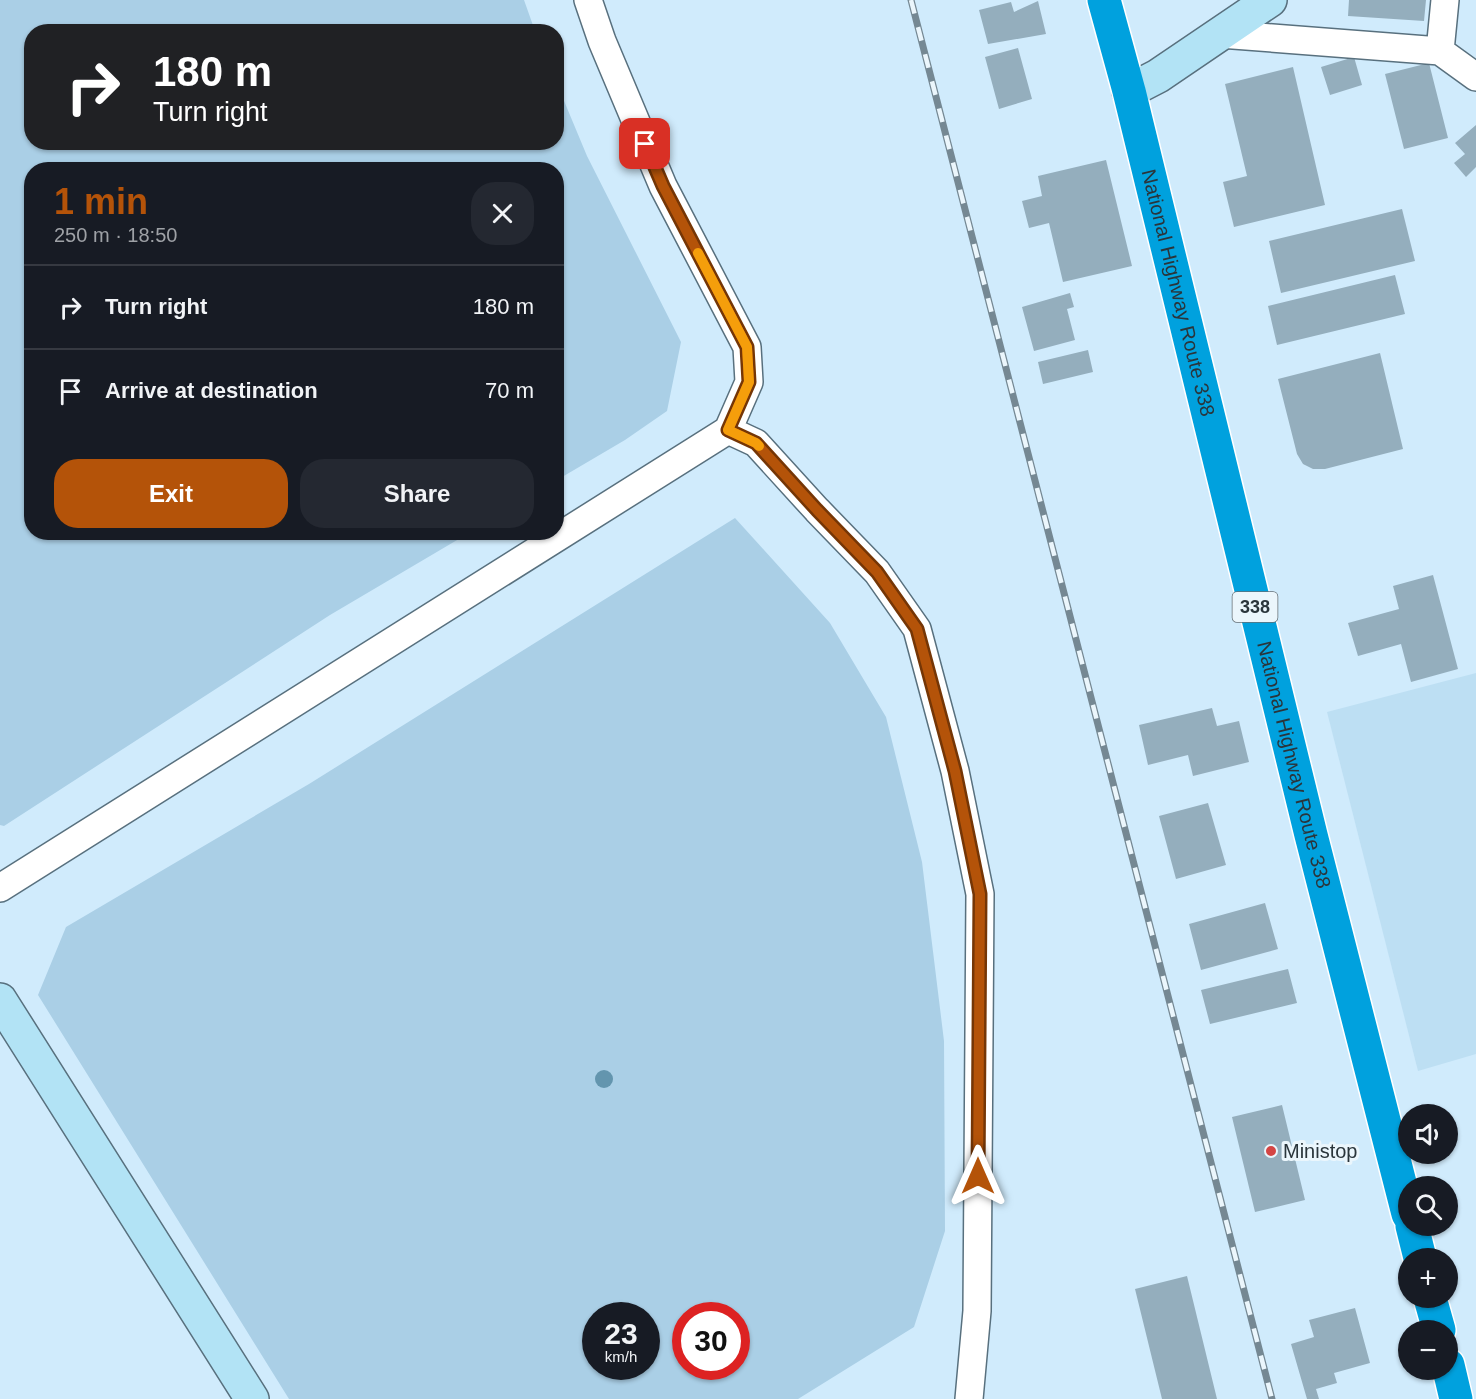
<!DOCTYPE html>
<meta charset="utf-8">
<style>
body{margin:0;font-family:Helvetica,sans-serif;background:#242831;color:#f1f3f6;height:100vh;display:flex;flex-direction:column;font-size:22px;white-space:nowrap}
*{box-sizing:border-box;margin:0}
p{font-size:20px;color:#9ea1a6}
.icon{flex:none;width:33px;height:33px;fill:none;stroke:currentColor;stroke-width:2;stroke-linecap:round;stroke-linejoin:round}
.map{position:relative;flex:1;overflow:hidden}
.sheet{position:absolute;left:24px;top:162px;width:540px;height:378px;display:flex;flex-direction:column;background:#171b24;border-radius:24px;box-shadow:0 2px 4px #0004}
.sheet>*{flex:none}
.banner{position:absolute;left:24px;top:24px;width:540px;height:126px;border-radius:24px;box-shadow:0 2px 4px #0004;background:#202124;color:#fff;overflow:hidden}
.buttons{position:absolute;left:1398px;top:1104px;display:grid;gap:12px}
.buttons a{display:grid;place-items:center;width:60px;height:60px;border-radius:50%;background:#171b24;box-shadow:0 2px 4px #0004;font-size:30px}
.speed{position:absolute;left:582px;top:1302px;display:flex;gap:12px;font-size:30px;font-weight:700;text-align:center}
.speed>*{display:grid;place-content:center;width:78px;height:78px;border-radius:50%;background:#171b24;box-shadow:0 2px 4px #0004;line-height:1}
.speed small{font-size:15px;font-weight:400}
.speed .limit{border:9px solid #d22;background:#fff;color:#111}
.pin{position:absolute;display:grid;place-items:center;width:51px;height:51px;color:#fff;margin:-26px;border-radius:12px;box-shadow:0 3px 9px #0006}
.me{position:absolute;width:66px;margin:-33px;rotate:0deg;stroke-linejoin:round;filter:drop-shadow(0 0 4px #0008)}
.turn{display:flex;align-items:center;gap:21px;height:126px;padding:0 30px;font-size:27px}
.turn .icon{width:78px;height:78px;stroke-width:2.5}
.turn b{display:block;font-size:42px;line-height:51px}
.round{display:grid;place-items:center;flex:none;width:63px;height:63px;border-radius:24px;background:#242831}
.summary{display:flex;align-items:center;justify-content:space-between;height:102px;padding:0 30px}
h1{font-size:36px;font-weight:700;line-height:45px;color:#b45309}
.cta{display:flex;gap:12px;margin-top:auto;padding:12px 30px}
.cta a{flex:1;height:69px;border-radius:24px;background:#b45309;color:#fff;font-size:24px;font-weight:700;line-height:69px;text-align:center}
.cta a+a{background:#242831;color:#f1f3f6}
ul{padding:0;list-style:none}
li{display:flex;align-items:center;gap:18px;height:84px;padding:0 30px;border-top:2px solid #363941}
li div{flex:1}
li b{display:block;font-size:22px}
li em{font-style:normal}
.map>svg:first-child{display:block}
.built{fill:#bddff3}
.green{fill:#aacfe6;fill-rule:evenodd}
.building{fill:#94aebd}
.lines{fill:none;stroke-linecap:round;stroke-linejoin:round}
.street-casing{stroke:#58707e;stroke-width:30}
.secondary-casing{stroke:#58707e;stroke-width:36}
.highway-casing{stroke:#fff;stroke-width:36}
.street{stroke:#fff;stroke-width:27}
.secondary{stroke:#b2e3f5;stroke-width:33}
.highway{stroke:#00a1de;stroke-width:33}
.rail-casing{stroke:#758893;stroke-width:7}
.rail{stroke:#ebf6fc;stroke-width:4.5;stroke-dasharray:14;stroke-linecap:butt}
.tree{fill:#6395ae}
.route-casing{stroke:#753606;stroke-width:15}
.route{stroke:#b45309;stroke-width:10}
.slow{stroke:#f59e0b;stroke-width:10}
.poi-dot{fill:#d44544;stroke:#ebf6fc;stroke-width:2}
.labels{text-anchor:middle;dominant-baseline:central;stroke-width:6;stroke-linejoin:round;paint-order:stroke}
.shield{fill:#ebf6fc;stroke:#646f75;stroke-width:1.5}
.shield-label{font-size:18px;font-weight:bold;fill:#2a353b}
.street-label{font-size:20px;fill:#2a353b;stroke:#ebf6fc}
.poi-label{font-size:20px;fill:#2a353b;stroke:#ebf6fc;text-anchor:start}
</style>
<div class="map">
<svg width="1476" height="1399" viewBox="0 0 1476 1399">
<rect width="100%" height="100%" fill="#d0ebfc"/>
<path class="built" d="M1476 673V1054L1418 1071 1327 712Z"/>
<path class="green" d="M0 0H524L535 31 32 32V142H556L557 84 587 156 681 342 667 411 625 440 557 480 556 170H32V532L469 533 330 615 4 826 0 825Z
M735 518 830 623 886 717 922 862 944 1041 945 1231 914 1327 798 1399H289L38 995 66 927 309 784ZM596 1316H646V1366H596ZM686 1316H736V1366H686Z"/>
<path class="building" d="M1349 0H1426L1424 21 1348 16Z
M1038 1 1046 34 988 44 979 10 1011 2 1014 12Z
M1018 48 1032 99 999 109 985 57Z
M1354 57 1362 85 1330 95 1321 67Z
M1429 63 1448 138 1404 149 1385 74Z
M1293 67 1325 205 1234 227 1223 182 1247 176 1225 84Z
M1476 125V167L1466 177 1454 163 1465 154 1455 143Z
M1106 160 1132 266 1063 282 1049 223 1029 228 1022 201 1042 196 1038 176Z
M1402 209 1415 261 1281 293 1269 241Z
M1395 275 1405 314 1277 345 1268 306Z
M1070 293 1074 307 1067 309 1075 340 1034 351 1022 307Z
M1088 350 1093 372 1043 384 1038 362Z
M1380 353 1403 449 1325 469H1313L1303 464 1297 454 1278 379Z
M1433 575 1458 669 1411 682 1401 644 1358 656 1348 623 1399 609 1393 586Z
M1212 708 1217 726 1239 721 1249 762 1193 776 1188 755 1148 765 1139 725Z
M1208 803 1226 865 1176 879 1159 816Z
M1265 903 1278 949 1201 970 1189 924Z
M1288 969 1297 1003 1210 1024 1201 990Z
M1282 1105 1305 1200 1255 1212 1232 1117Z
M1187 1276 1217 1399H1162L1135 1289Z
M1355 1308 1370 1363 1334 1373 1337 1383 1316 1389 1319 1399H1307L1291 1344 1314 1337 1309 1320Z"/>
<g class="lines">
<defs>
<path id="street" d="M588 0 602 41 663 186 747 347 749 382 728 430 756 443 817 510 877 572 917 629 955 771 980 894 977 1311 969 1399
M1220 34 1440 51 1476 77
M1440 51 1445 0
M0 888 728 430"/>
<path id="secondary" d="M1129 91 1158 76 1270 0
M0 1000 252 1399"/>
<g id="highway">
<path id="s1" d="M1104 0 1129 91 1311 835 1408 1214"/>
<path d="M1412 1226 1420 1258"/>
<path d="M1430 1298 1439 1330"/>
<path d="M1448 1365 1456 1399"/>
</g>
</defs>
<use href="#street" class="street-casing"/>
<use href="#secondary" class="secondary-casing"/>
<use href="#highway" class="highway-casing"/>
<use href="#street" class="street"/>
<use href="#secondary" class="secondary"/>
<use href="#highway" class="highway"/>
<defs>
<path id="rail" d="M911 0 1272 1399"/>
</defs>
<use href="#rail" class="rail-casing"/>
<use href="#rail" class="rail"/>
</g>
<circle class="tree" cx="604" cy="1079" r="9"/>
<g class="lines">
<defs>
<path id="route" d="M645 144 663 186 747 347 749 382 728 430 756 443 817 510 877 572 917 629 955 771 980 894 978 1176"/>
</defs>
<use href="#route" class="route-casing"/>
<use href="#route" class="route"/>
<path class="slow" d="M698 253 747 347 749 382 728 430 756 443 759 446"/>
</g>
<circle class="poi-dot" cx="1271" cy="1151" r="6"/>
<g class="labels">
<rect class="shield" x="1232.5" y="592" width="45" height="30" rx="4.5"/>
<g class="shield-label">
<text x="1255" y="607">338</text>
</g>
<g class="street-label">
<text stroke="none"><textPath href="#s1" startOffset="302">National Highway Route 338</textPath></text>
<text stroke="none"><textPath href="#s1" startOffset="788">National Highway Route 338</textPath></text>
</g>
<g class="poi-label">
<text x="1283" y="1151">Ministop</text>
</g>
</g>
</svg>
<div class="buttons">
<a><svg class="icon" aria-label="sound" viewBox="0 0 24 24"><path d="M4 9h4l5-4v14l-5-4H4zM17 9q2 3 0 6"/></svg></a>
<a><svg class="icon" aria-label="search" viewBox="0 0 24 24"><circle cx="10" cy="10" r="6"/><path d="M15 15l6 6"/></svg></a>
<a>+</a>
<a>−</a>
</div>
<div class="speed"><div>23<small>km/h</small></div><div class="limit">30</div></div>
<div class="pin" style="left:645px;top:144px;background:#d93025"><svg class="icon" aria-label="arrive" viewBox="0 0 24 24"><path d="M6 21V4h12l-3 4 3 4H6"/></svg></div>
<svg class="me" style="left:978px;top:1176px" viewBox="-20 -20 40 40"><path d="M0-17L14 15 0 8-14 15z" fill="#b45309" stroke="#fff" stroke-width="4"/></svg>
<div class="banner">
<div class="turn"><svg class="icon" aria-label="right" viewBox="0 0 24 24"><path d="M7 20v-9h11M14 6l5 5-5 5"/></svg><div><b>180 m</b>Turn right</div></div>
</div>
<section class="sheet">
<div class="summary"><div><h1>1 min</h1><p>250 m · 18:50</p></div><a class="round"><svg class="icon" aria-label="close" viewBox="0 0 24 24"><path d="M6 6l12 12M18 6L6 18"/></svg></a></div>
<ul>
<li><svg class="icon" aria-label="right" viewBox="0 0 24 24"><path d="M7 20v-9h11M14 6l5 5-5 5"/></svg><div><b>Turn right</b></div><em>180 m</em></li>
<li><svg class="icon" aria-label="arrive" viewBox="0 0 24 24"><path d="M6 21V4h12l-3 4 3 4H6"/></svg><div><b>Arrive at destination</b></div><em>70 m</em></li>
</ul>
<div class="cta"><a>Exit</a><a>Share</a></div>
</section>
</div>
